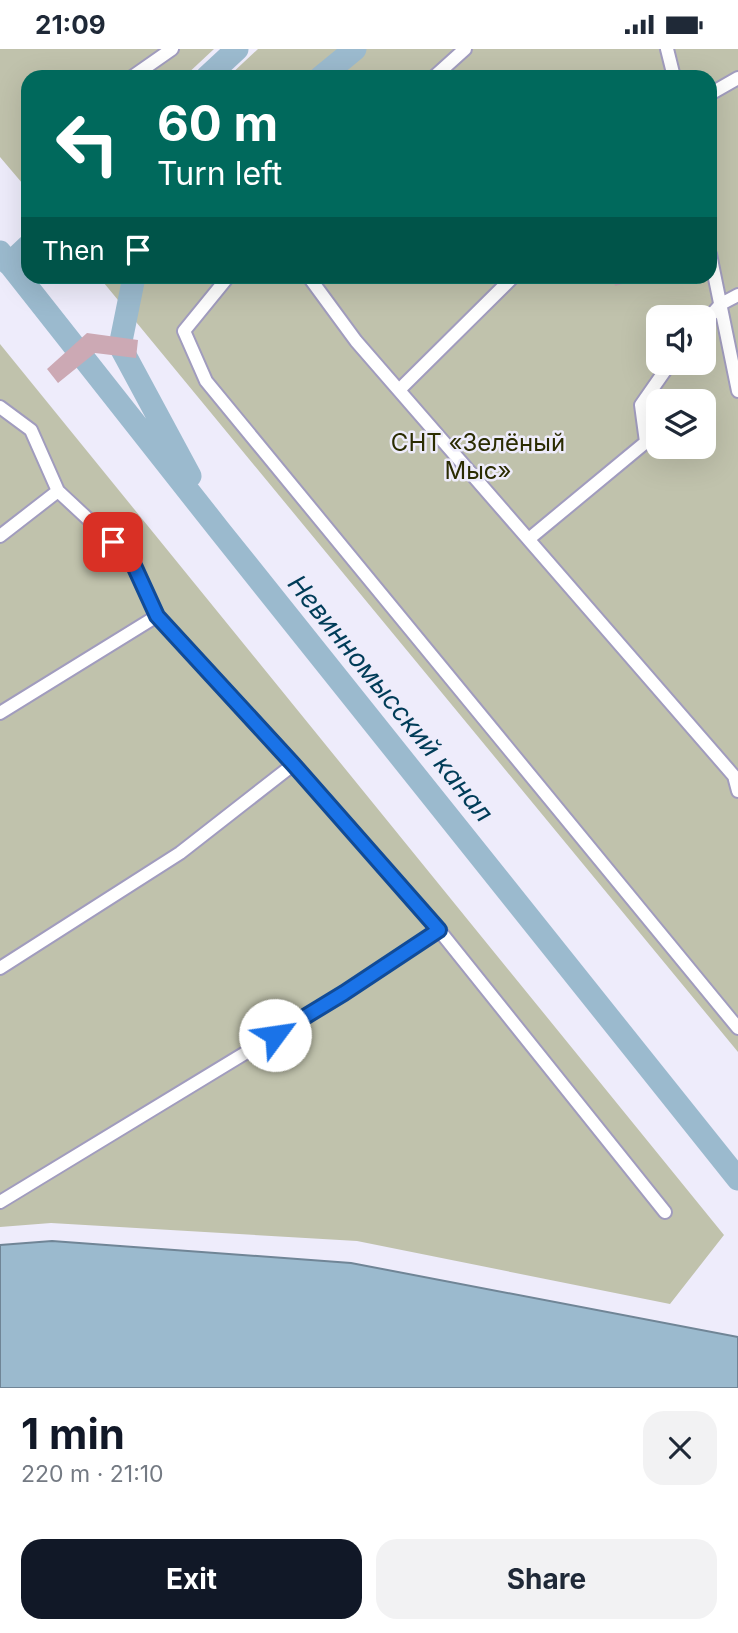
<!DOCTYPE html>
<meta charset="utf-8">
<style>
body{margin:0;font-family:Inter,sans-serif;background:#f2f2f3;color:#1f2937;height:100vh;display:flex;flex-direction:column;font-size:26px;white-space:nowrap}
*{box-sizing:border-box;margin:0}
p{font-size:23px;color:#747a83}
.icon{flex:none;width:38px;height:38px;fill:none;stroke:currentColor;stroke-width:2;stroke-linecap:round;stroke-linejoin:round}
.map{position:relative;height:1339px;overflow:hidden}
.sheet{display:flex;flex-direction:column;background:#fff;flex:1}
.sheet>*{flex:none}
.top-card{position:absolute;left:21px;top:21px;width:696px;height:214px;border-radius:21px;box-shadow:0 7px 28px #0002;background:#00695c;color:#fff;overflow:hidden}
.tools{position:absolute;left:646px;top:256px;display:grid;gap:14px}
.tools a{display:grid;place-items:center;width:70px;height:70px;border-radius:14px;background:#fff;box-shadow:0 7px 28px #0002;font-size:35px}
.pin{position:absolute;display:grid;place-items:center;width:60px;height:60px;color:#fff;margin:-30px;border-radius:14px;box-shadow:0 4px 10px #0006}
.me{position:absolute;width:77px;margin:-38px;rotate:59deg;stroke-linejoin:round;filter:drop-shadow(0 0 5px #0008)}
.turn{display:flex;align-items:center;gap:24px;height:147px;padding:0 21px;font-size:32px}
.turn .icon{width:91px;height:91px;stroke-width:2.5}
.turn b{display:block;font-size:49px;line-height:60px}
.then{display:flex;align-items:center;height:66px;padding:0 21px;background:#0003;gap:14px;font-size:26px}
.round{display:grid;place-items:center;flex:none;width:74px;height:74px;border-radius:21px;background:#f2f2f3}
.headline{display:flex;align-items:center;justify-content:space-between;height:119px;padding:0 21px}
h1{font-size:42px;font-weight:700;line-height:52px;color:#111827}
.primary-button{display:flex;gap:14px;margin-top:auto;padding:14px 21px}
.primary-button a{flex:1;height:80px;border-radius:21px;background:#111827;color:#fff;font-size:28px;font-weight:700;line-height:80px;text-align:center}
.primary-button a+a{background:#f2f2f3;color:#1f2937}
.status{display:flex;justify-content:space-between;align-items:center;height:49px;padding:0 35px;background:#fff;direction:ltr}
.status svg{height:19px;fill:currentColor}
.map>svg:first-child{display:block}
.green{fill:#c0c2ac;fill-rule:evenodd}
.water{fill:#9bbace;stroke:#708596;stroke-width:2}
.lines{fill:none;stroke-linecap:round;stroke-linejoin:round}
.canal{stroke:#9bbace;stroke-width:23}
.building{fill:#cca9b4}
.service-casing{stroke:#a19cbe;stroke-width:16}
.service{stroke:#fff;stroke-width:12}
.route-casing{stroke:#114b97;stroke-width:18}
.route{stroke:#1a73e8;stroke-width:12}
.labels{text-anchor:middle;dominant-baseline:central;stroke-width:5;stroke-linejoin:round;paint-order:stroke}
.park-label{font-size:24px;fill:#2b2c02;stroke:#eeecfb}
.water-label{font-size:26px;font-style:italic;fill:#003c58;stroke:#eeecfb}
</style>
<div class="status"><b>21:09</b><svg viewBox="0 0 49 12"><path d="M0 12V9h3v3zM5 12V6h3v6zM10 12V3h3v9zM15 12V0h3v12zM26 1h20v11H26zM47 4h2v5h-2z"/></svg></div>
<div class="map">
<svg width="738" height="1339" viewBox="0 0 738 1339">
<rect width="100%" height="100%" fill="#eeecfb"/>
<path class="green" d="M0 0H214L184 28H28V141L0 108Z
M258 0H738V1003L99 228H710V28H228ZM658 268H704V313H658ZM658 352H704V397H658Z
M0 295 724 1186 670 1255 357 1192 51 1174 0 1178Z"/>
<path class="water" d="M52 1192 351 1214 738 1288V1339H0V1196Z"/>
<g class="lines">
<path class="canal" d="M207 28 237 0
M321 28 355 0
M0 203 220 482 738 1130
M9 215 28 197
M134 228 120 297 190 427"/>
</g>
<path class="building" d="M613 228H647L615 237Z
M87 284 138 291 136 309 95 304 58 334 47 320Z"/>
<g class="lines">
<defs>
<path id="service" d="M667 0 674 28
M132 28 172 0
M434 28 465 0
M710 45 738 29
M710 205 738 342
M228 228 184 282 206 332 738 979
M309 228 356 292 734 727 738 742
M704 274 721 255 738 246
M399 341 513 228
M0 358 31 381 58 442 131 510 157 567 294 715 439 881 665 1163
M0 487 58 442
M530 489 646 393 641 356 671 313
M0 664 157 567
M0 919 180 804 294 715
M0 1153 344 944 439 881"/>
</defs>
<use href="#service" class="service-casing"/>
<use href="#service" class="service"/>
</g>
<g class="lines">
<defs>
<path id="route" d="M113 493 131 510 157 567 293 715 439 881 344 944 275 986"/>
</defs>
<use href="#route" class="route-casing"/>
<use href="#route" class="route"/>
</g>
<g class="labels">
<g class="park-label">
<text x="478" y="393">СНТ «Зелёный<tspan x="478" dy="28">Мыс»</tspan></text>
</g>
<g class="water-label">
<text transform="translate(391 649) rotate(51)">Невинномысский канал</text>
</g>
</g>
</svg>
<div class="tools">
<a><svg class="icon" aria-label="sound" viewBox="0 0 24 24"><path d="M4 9h4l5-4v14l-5-4H4zM17 9q2 3 0 6"/></svg></a>
<a><svg class="icon" aria-label="layers" viewBox="0 0 24 24"><path d="M12 4l9 5-9 5-9-5zM3 14l9 5 9-5"/></svg></a>
</div>
<div class="pin" style="left:113px;top:493px;background:#d93025"><svg class="icon" aria-label="arrive" viewBox="0 0 24 24"><path d="M6 21V4h12l-3 4 3 4H6"/></svg></div>
<svg class="me" style="left:275px;top:986px" viewBox="-20 -20 40 40"><circle r="19" fill="#fff"/><path d="M0-13L10 11 0 6-10 11z" fill="#1a73e8"/></svg>
<div class="top-card">
<div class="turn"><svg class="icon" aria-label="left" viewBox="0 0 24 24"><path d="M17 20v-9H6M10 6l-5 5 5 5"/></svg><div><b>60 m</b>Turn left</div></div>
<div class="then">Then<svg class="icon" aria-label="arrive" viewBox="0 0 24 24"><path d="M6 21V4h12l-3 4 3 4H6"/></svg></div>
</div>
</div>
<section class="sheet">
<div class="headline"><div><h1>1 min</h1><p>220 m · 21:10</p></div><a class="round"><svg class="icon" aria-label="close" viewBox="0 0 24 24"><path d="M6 6l12 12M18 6L6 18"/></svg></a></div>
<div class="primary-button"><a>Exit</a><a>Share</a></div>
</section>
